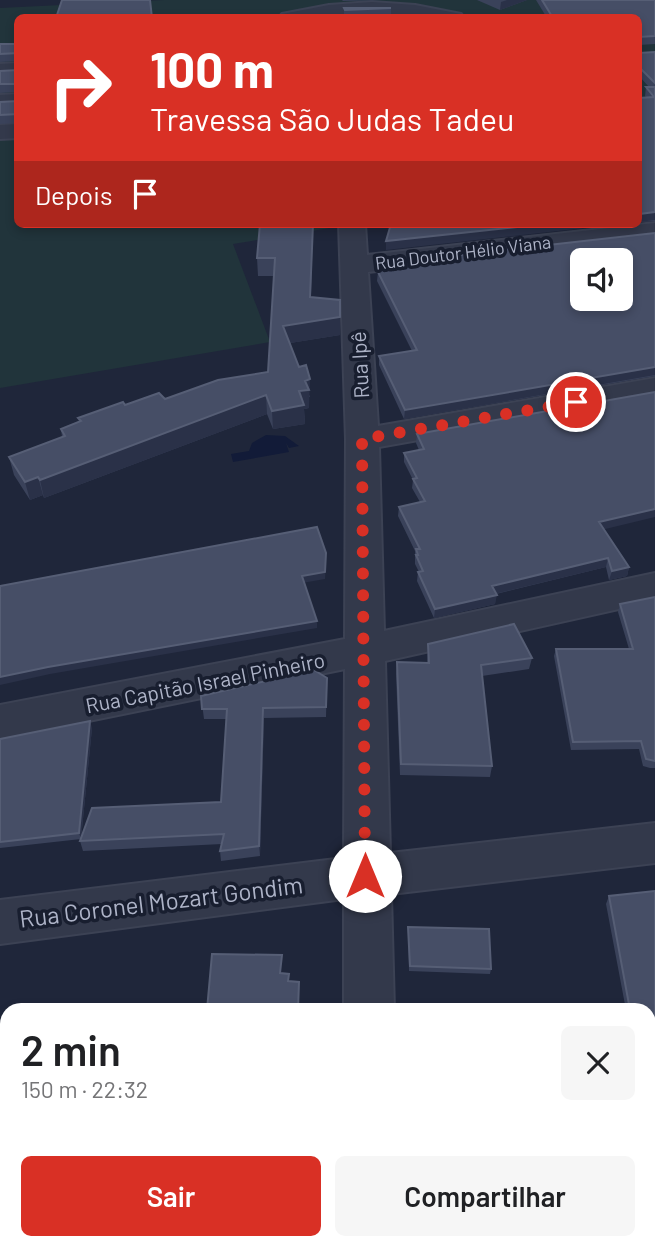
<!DOCTYPE html>
<html lang="pt">
<meta charset="utf-8">
<style>
body{margin:0;font-family:Barlow,sans-serif;background:#f6f6f6;color:#202124;height:100vh;display:flex;flex-direction:column;font-size:26px;white-space:nowrap}
*{box-sizing:border-box;margin:0}
p{font-size:23px;color:#757577}
.icon{flex:none;width:38px;height:38px;fill:none;stroke:currentColor;stroke-width:2;stroke-linecap:round;stroke-linejoin:round}
.map{position:relative;flex:1;overflow:hidden}
.sheet{position:absolute;left:0px;top:1003px;width:656px;height:247px;display:flex;flex-direction:column;background:#fff;border-radius:21px 21px 0 0;box-shadow:0 4px 10px #0003}
.sheet>*{flex:none}
.top-card{position:absolute;left:14px;top:14px;width:628px;height:214px;border-radius:10px;box-shadow:0 4px 10px #0003;background:#d93025;color:#fff;overflow:hidden}
.buttons{position:absolute;left:570px;top:248px;display:grid;gap:14px}
.buttons a{display:grid;place-items:center;width:63px;height:63px;border-radius:10px;background:#fff;box-shadow:0 4px 10px #0003;font-size:35px}
.pin{position:absolute;display:grid;place-items:center;width:60px;height:60px;color:#fff;margin:-30px;border:4px solid #fff;border-radius:50%;box-shadow:0 2px 7px #0007}
.me{position:absolute;width:77px;margin:-38px;rotate:0deg;stroke-linejoin:round;filter:drop-shadow(0 0 5px #0008)}
.turn{display:flex;align-items:center;gap:24px;height:147px;padding:0 21px;font-size:32px}
.turn .icon{width:91px;height:91px;stroke-width:2.5}
.turn b{display:block;font-size:49px;line-height:60px}
.then{display:flex;align-items:center;height:66px;padding:0 21px;background:#0003;gap:14px;font-size:26px}
.round{display:grid;place-items:center;flex:none;width:74px;height:74px;border-radius:10px;background:#f6f6f6}
.overview{display:flex;align-items:center;justify-content:space-between;height:119px;padding:0 21px}
h1{font-size:42px;font-weight:600;line-height:52px}
.cta{display:flex;gap:14px;margin-top:auto;padding:14px 21px}
.cta a{flex:1;height:80px;border-radius:10px;background:#d93025;color:#fff;font-size:28px;font-weight:600;line-height:80px;text-align:center}
.cta a+a{background:#f6f6f6;color:#202124}
.map>svg:first-child{display:block}
.green{fill:#21343b}
.water{fill:#121b38}
.lines{fill:none;stroke-linecap:round;stroke-linejoin:round}
.minor-casing{stroke:#3c4254;stroke-width:4}
.minor{fill:#33394b;fill-rule:evenodd}
.wall{fill:#3a425a}
.shaded-wall{fill:#2a3148}
.building{fill:#464e66;stroke:#565e75;stroke-width:2;fill-rule:evenodd}
.route{stroke:#d93025;stroke-width:12;stroke-dasharray:0 21.6}
.labels{text-anchor:middle;dominant-baseline:central;stroke-width:7;stroke-linejoin:round;paint-order:stroke}
.far-street-label{font-size:18px;fill:#adb3c7;stroke:#181e2f}
.street-label{font-size:21px;fill:#adb3c7;stroke:#181e2f}
.near-street-label{font-size:24px;fill:#adb3c7;stroke:#181e2f}
</style>
<div class="map">
<svg width="655" height="1249" viewBox="0 0 655 1249">
<rect width="100%" height="100%" fill="#1f263a"/>
<path class="green" d="M164 0H655V174L639 177V18H18V224H354L233 244 270 342 0 388V8Z"/>
<path class="water" d="M266 435 285 436 299 446 289 448 286 443 289 452 233 462 231 454 249 451 252 443Z"/>
<g class="lines">
<defs>
<path id="minor" d="M372 2 415 5 461 14 464 18 372 14 279 18 282 14 329 5Z
M18 63V77L0 78V64Z
M18 94V108L0 109V95Z
M18 124V138L0 139V125Z
M655 223V239L368 272 378 426 655 378V398L379 447 384 631 655 573V601L385 661 390 853 655 823V863L391 894 394 1010H344V899L0 944V900L344 858 345 669 0 739V705L345 639 346 439 339 224H365L367 255Z
M345 1242H403V1249H345Z"/>
</defs>
<use href="#minor" class="minor-casing"/>
<use href="#minor" class="minor"/>
</g>
<path class="wall" d="M342 0H382L343 1Z
M477 0H527L500 10Z
M536 0H655V44L639 45V18H547Z
M344 8H391V18H344Z
M0 44H18V61L0 62Z
M639 45V53L655 52V221L639 222 646 98 645 96 646 87H649L639 76Z
M18 70V92L0 93V71Z
M18 101V123L0 124V102Z
M313 224 311 297 340 335 290 343 310 397H309V408L304 409 305 424 273 429 267 414 44 498 43 495 30 500 14 475 9 457 62 437 61 429 79 422 78 418 125 405 165 399 268 372 274 276H258L257 258Z
M655 233V376L404 419 379 365V356L412 351 377 281 378 272Z
M417 434 604 529 629 567 627 576 609 580 606 567 496 594 495 604 434 618 417 581 418 572H419L415 564V551L398 516 399 507 420 502 412 488 413 480 404 462V453L419 450 416 443Z
M655 597V768H650L643 766 639 749 571 750 554 656 556 649H629L618 612 620 604Z
M428 644 532 658 529 669 482 676 492 766 490 777 400 775 396 674 397 662 427 663Z
M327 678 326 717 264 718 260 856 221 861 220 851 222 844 83 851 80 841 221 802 226 719H204L201 696Z
M92 728 81 839 0 848V739Z
M655 891V1249H528L526 1242H649V1010H626L606 904 609 896Z
M408 927 491 969 490 974 409 971Z"/>
<path class="shaded-wall" d="M507 0H527L500 10 501 2Z
M655 212V220L639 222V214Z
M545 224H622L386 250V241Z
M340 317V335L284 344 283 326Z
M655 367V375L404 419 405 410Z
M310 379 309 408 304 409 305 424 273 429 272 411 299 391 305 381Z
M266 395 267 414 44 498 40 480Z
M38 477 43 495 30 500 25 482Z
M655 509V517L597 531 599 522Z
M608 558 606 567 491 595 492 586Z
M326 560 325 579 302 583V576Z
M629 567 627 576 609 580 612 571Z
M497 595 495 604 434 618 435 609Z
M317 621V628L50 674 0 685V677L48 667Z
M263 708 264 718 260 856 259 846Z
M90 721 92 728 81 839 79 833Z"/>
<path class="building" d="M62 0H150L152 18H56Z
M542 0H655V36L639 37V18H553Z
M344 8H391L345 10Z
M0 44H18V53L0 54Z
M639 46V53L655 52V83L639 67Z
M18 70V84H0V71Z
M646 87H655V212L639 214V98L654 97Z
M18 101V114L0 115V102Z
M260 224H313L310 297 340 300V317L283 326 299 367 306 365 310 379 305 381 309 390 299 391 304 405 272 411 266 395 40 480 38 477 25 482 9 457 65 436 61 429 81 421 78 418 123 402 125 405 159 393 165 399 218 380 268 372 275 258H257Z
M391 224H545L386 241Z
M655 233V367L405 410 379 356 417 350 378 272 380 264ZM583 261H621V299H583Z
M655 392V509L599 522 629 567 612 571 608 558 492 586 497 595 435 609 418 572 423 571 416 555H418L416 549H420L399 507 425 501 413 479 417 478 404 453 424 449 417 434Z
M317 527 326 553 325 572 302 576 317 621 48 667 0 677V586Z
M655 597V761L646 759 641 741 573 742 556 649H633L620 604Z
M514 624 532 658 481 665 492 766 401 764 397 662 429 663 428 644Z
M314 670 327 678 326 707 263 708 259 846 220 851 224 834 80 841 92 808 221 802 227 709H202L201 696Z
M90 721 79 833 0 842V739Z
M655 891V1249H533L531 1242H649V1010H630L609 896Z
M408 927 489 929 491 969 410 966Z
M212 954 282 955 280 973 289 974 288 981 299 982 298 1010H207Z
M7 1195V1242H255L256 1249H0V1196Z"/>
<g class="lines">
<path class="route" d="M365 876 362 439 576 402"/>
</g>
<g class="labels">
<g class="far-street-label">
<text transform="translate(463 252) rotate(-7)">Rua Doutor Hélio Viana</text>
</g>
<g class="street-label">
<text transform="translate(359 365) rotate(-93)">Rua Ipê</text>
<text transform="translate(205 682) rotate(-11)">Rua Capitão Israel Pinheiro</text>
</g>
<g class="near-street-label">
<text transform="translate(161 901) rotate(-7)">Rua Coronel Mozart Gondim</text>
</g>
</g>
</svg>
<div class="buttons">
<a><svg class="icon" aria-label="sound" viewBox="0 0 24 24"><path d="M4 9h4l5-4v14l-5-4H4zM17 9q2 3 0 6"/></svg></a>
</div>
<div class="pin" style="left:576px;top:402px;background:#d93025"><svg class="icon" aria-label="arrive" viewBox="0 0 24 24"><path d="M6 21V4h12l-3 4 3 4H6"/></svg></div>
<svg class="me" style="left:365px;top:876px" viewBox="-20 -20 40 40"><circle r="19" fill="#fff"/><path d="M0-13L10 11 0 6-10 11z" fill="#d93025"/></svg>
<div class="top-card">
<div class="turn"><svg class="icon" aria-label="right" viewBox="0 0 24 24"><path d="M7 20v-9h11M14 6l5 5-5 5"/></svg><div><b>100 m</b>Travessa São Judas Tadeu</div></div>
<div class="then">Depois<svg class="icon" aria-label="arrive" viewBox="0 0 24 24"><path d="M6 21V4h12l-3 4 3 4H6"/></svg></div>
</div>
<section class="sheet">
<div class="overview"><div><h1>2 min</h1><p>150 m · 22:32</p></div><a class="round"><svg class="icon" aria-label="close" viewBox="0 0 24 24"><path d="M6 6l12 12M18 6L6 18"/></svg></a></div>
<div class="cta"><a>Sair</a><a>Compartilhar</a></div>
</section>
</div>
